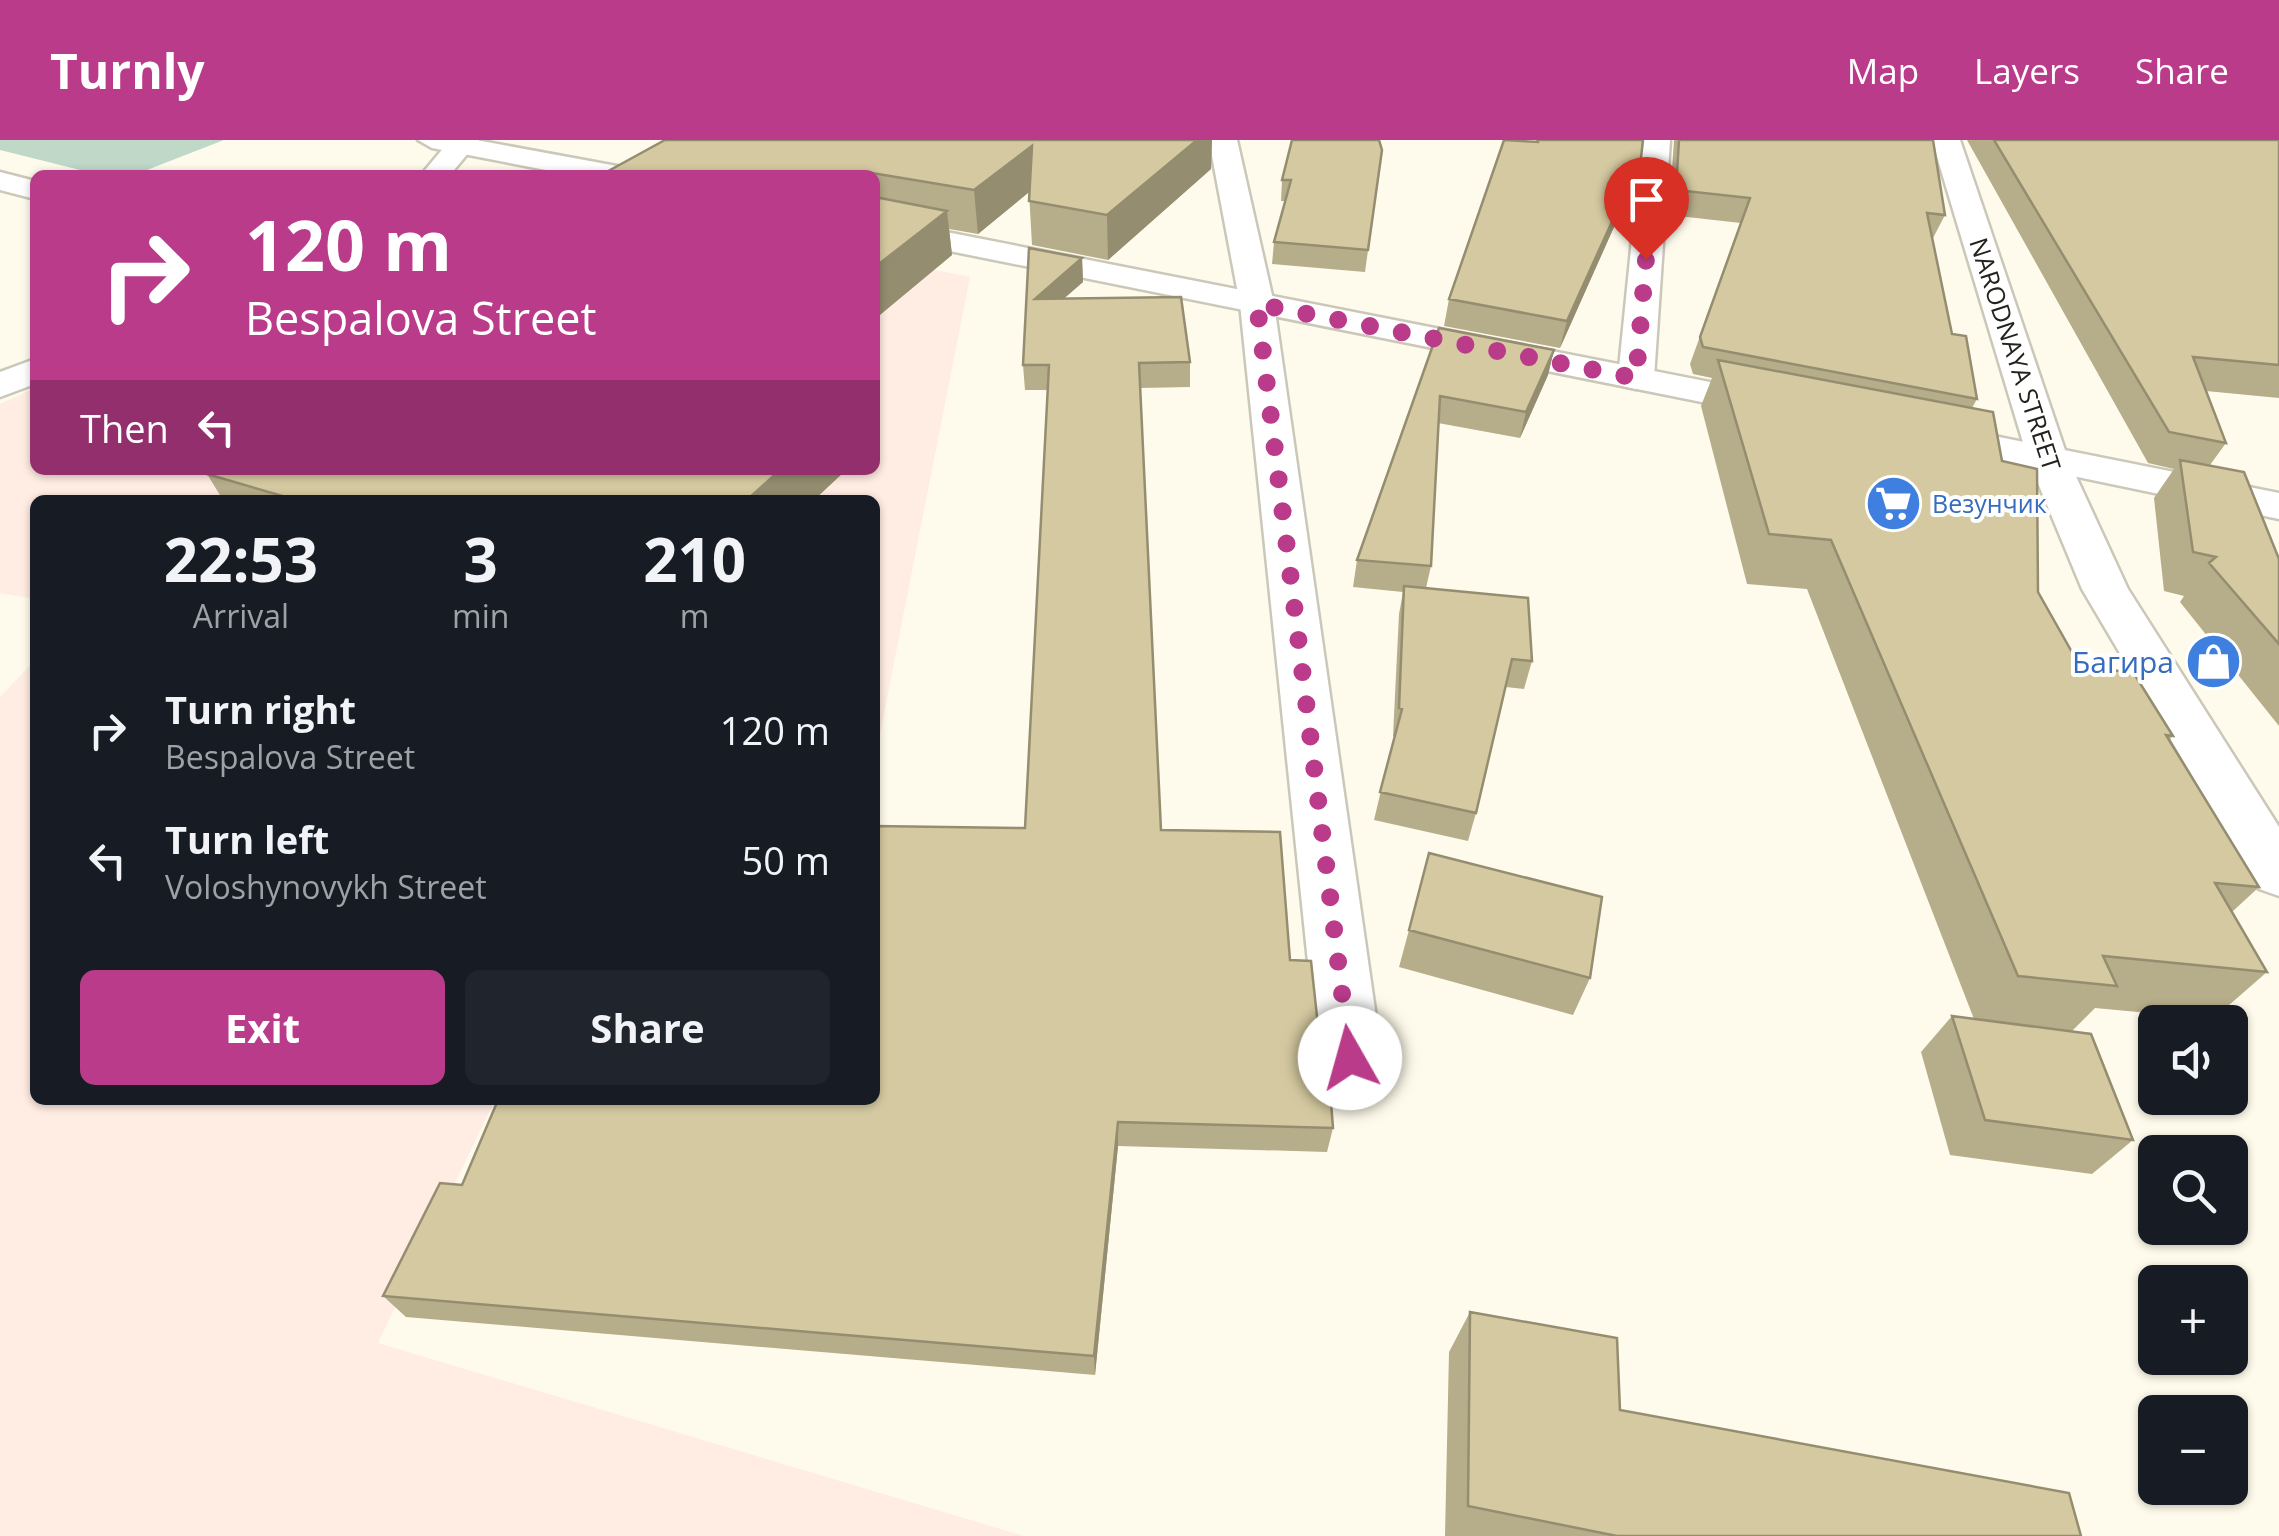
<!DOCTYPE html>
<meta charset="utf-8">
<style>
body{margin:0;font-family:"Open Sans",sans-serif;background:#20242c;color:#f1f3f6;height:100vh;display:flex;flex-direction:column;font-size:38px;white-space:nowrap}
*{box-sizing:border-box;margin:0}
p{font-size:32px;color:#9ea1a6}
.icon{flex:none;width:55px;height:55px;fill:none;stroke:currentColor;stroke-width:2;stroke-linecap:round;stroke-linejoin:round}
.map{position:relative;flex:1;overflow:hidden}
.side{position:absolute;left:30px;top:355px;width:850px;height:610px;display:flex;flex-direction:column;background:#171b24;border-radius:15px;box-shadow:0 2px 8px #0004}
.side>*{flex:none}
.guide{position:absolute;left:30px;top:30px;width:850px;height:305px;border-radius:15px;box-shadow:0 2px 8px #0004;background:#b93b8a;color:#fff;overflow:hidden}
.controls{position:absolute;left:2138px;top:865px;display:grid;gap:20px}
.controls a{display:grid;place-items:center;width:110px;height:110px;border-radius:15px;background:#171b24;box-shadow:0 2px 8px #0004;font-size:50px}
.pin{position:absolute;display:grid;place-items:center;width:85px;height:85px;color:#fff;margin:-102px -42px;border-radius:50% 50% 50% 0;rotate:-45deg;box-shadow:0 0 10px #0007}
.pin .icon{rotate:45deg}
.me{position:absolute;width:110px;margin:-55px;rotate:353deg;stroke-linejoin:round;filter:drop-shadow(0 0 8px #0008)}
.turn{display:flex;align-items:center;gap:35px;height:210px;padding:0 50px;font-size:45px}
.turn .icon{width:130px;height:130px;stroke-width:2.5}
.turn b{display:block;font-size:70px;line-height:85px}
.then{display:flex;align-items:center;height:95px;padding:0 50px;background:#0003;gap:20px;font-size:38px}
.eta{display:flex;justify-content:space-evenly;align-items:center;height:170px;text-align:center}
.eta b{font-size:60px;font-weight:700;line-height:70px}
.primary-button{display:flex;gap:20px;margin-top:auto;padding:20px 50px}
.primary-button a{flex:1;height:115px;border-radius:15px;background:#b93b8a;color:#fff;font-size:40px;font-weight:700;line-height:115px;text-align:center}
.primary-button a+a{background:#20242c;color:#f1f3f6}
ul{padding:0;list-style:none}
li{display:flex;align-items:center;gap:30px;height:130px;padding:0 50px}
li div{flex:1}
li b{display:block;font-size:38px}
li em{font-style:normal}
header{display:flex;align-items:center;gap:60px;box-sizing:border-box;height:140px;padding:0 50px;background:#b93b8a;color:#fff}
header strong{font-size:48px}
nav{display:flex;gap:55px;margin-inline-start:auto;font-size:35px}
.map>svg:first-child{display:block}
.education{fill:#ffece3}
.green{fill:#bfd8c8}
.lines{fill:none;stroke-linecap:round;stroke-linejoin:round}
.street-casing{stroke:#cbc8b9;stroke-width:5}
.secondary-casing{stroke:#cbc8b9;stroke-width:5}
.street{fill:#fff;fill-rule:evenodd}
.secondary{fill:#fff;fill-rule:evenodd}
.wall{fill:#b6ad8a}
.shaded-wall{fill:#948d70}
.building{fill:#d4c9a0;stroke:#948d70;stroke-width:2.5}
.route{stroke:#b93b8a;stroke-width:18;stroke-dasharray:0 32.4}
.labels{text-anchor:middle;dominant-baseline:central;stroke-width:8;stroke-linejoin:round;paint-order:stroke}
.far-street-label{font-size:25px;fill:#23221d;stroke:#fff}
.far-shop-label{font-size:25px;fill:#366cbe;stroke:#fff;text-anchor:start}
.shop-label{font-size:30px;fill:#366cbe;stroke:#fff;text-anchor:end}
</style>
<header>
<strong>Turnly</strong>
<nav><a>Map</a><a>Layers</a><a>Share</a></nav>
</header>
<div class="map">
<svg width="2279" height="1396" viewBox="0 0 2279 1396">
<rect width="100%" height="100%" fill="#fffbec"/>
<path class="education" d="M875 118 970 137 875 619V360H35V459L0 453V264L35 248V330H875Z
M35 520V960H495L378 1203 1024 1396H0V557Z"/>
<path class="green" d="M0 0H224L134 35H100L0 10Z"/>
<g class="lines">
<defs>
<path id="street" d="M450 0H479L450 35H421Z
M1209 0H1237L1274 164 1382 919 1373 938 1350 946 1327 938 1318 919 1240 164Z
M1642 0H1670L1654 238 1649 246 1636 249 1623 246 1618 238Z
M1932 0H1960L2068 319 2128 449 2279 687V756L2259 749 2082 449 2028 319Z
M0 32 35 41V59L0 50Z
M35 219V244L0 257V232Z"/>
<path id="secondary" d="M418 0H476L617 26 627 29 631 35H572L432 8Z
M875 78 1781 256 1794 259 1800 267 1794 275 1781 278 875 96Z
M1929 283 2279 353V379L1915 303 1909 295 1915 287Z"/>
</defs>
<use href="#street" class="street-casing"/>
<use href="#secondary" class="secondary-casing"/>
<use href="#street" class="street"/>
<use href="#secondary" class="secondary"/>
</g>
<path class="wall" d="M665 0H1212L1211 29 1108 120 1032 105 1029 52 978 94 949 89 952 115 875 179V35H601Z
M1536 0H1643L1638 45 1631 70 1622 69 1560 208 1444 186 1449 159Z
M1674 0H1933L1945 75 1932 100 1952 194 1977 259 1972 268 2002 321 2038 452 2081 528 2173 596 2169 600 2259 747 2232 772 2267 832 2213 879 2095 868 2071 892 2133 1000 2092 1034 1950 1015 1921 912 1952 876 1974 879 1807 449 1747 444 1701 266 1712 238 1693 234 1690 224 1741 83 1669 75Z
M1967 0H2279V258L2206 251 2226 303 2210 325 2279 419V586L2180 462 2184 456 2164 451 2154 358 2174 329 2148 323Z
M1382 10 1365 132 1272 124 1274 102 1286 61H1281L1282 40Z
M1082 118 1083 142 1064 158 1190 222V247L1140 248 1161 690 1290 820 1319 895 1333 988 1327 1012 1118 1006 1095 1235 406 1177 383 1156 462 1045 1025 688 1048 250H1025L1023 225Z
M1439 188 1554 210 1548 235 1520 298 1438 283 1431 426 1426 448 1532 521 1524 549 1506 547 1476 673 1468 701 1374 680 1394 596H1393L1399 474 1403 452 1353 447 1357 420Z
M213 330H846L814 360H223L207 334Z
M1409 790 1590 838 1573 875 1399 827Z
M1470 1172 1620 1270 2081 1396H1445L1449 1212Z"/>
<path class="shaded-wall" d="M1197 0H1212L1211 29 1108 120 1107 75Z
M1032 6 1034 48 978 94 974 50Z
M1629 44 1622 69 1560 208 1567 181Z
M947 71 952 115 875 179V127Z
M1082 118 1083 142 1036 183 1035 159Z
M1554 210 1548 235 1520 298 1526 272Z
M780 330H846L814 360H747Z
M1118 982V1006L1095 1235 1094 1216Z"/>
<path class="building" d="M665 0H1197L1107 75 1029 61 1032 6 974 50 866 32V35H601Z
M1292 0H1379L1382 10 1368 110 1274 102 1291 40H1282Z
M1504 0 1538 2V0H1643L1638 45 1629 44 1567 181 1449 159Z
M1679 0H1933L1945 75 1927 73 1952 194 1966 196 1977 259 1703 207 1700 197 1750 58 1676 50Z
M1994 0H2279V225L2193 217 2226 303 2169 292Z
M875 57 947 71 875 127Z
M1029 108 1082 118 1035 159 1181 157 1190 222 1139 223 1161 690 1280 692 1290 820 1311 821 1319 895 1327 911 1333 988 1118 982 1094 1216 383 1156 440 1043 462 1045 498 960H875V686L1025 688 1049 225H1023Z
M1439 188 1554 210 1526 272 1440 256 1431 426 1357 420Z
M1718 220 1993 272 2002 321 2037 329 2038 452 2081 528 2133 532 2173 596 2166 595 2259 747 2215 743 2267 832 2103 816 2117 846 2018 836 1831 400 1769 394Z
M2180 320 2244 332 2279 419V504L2209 423 2216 417 2193 412Z
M213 330H780L747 360H296L207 334Z
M1404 446 1528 458 1532 521 1512 519 1476 673 1380 652 1402 569 1399 568Z
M1429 713 1602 757 1590 838 1409 790Z
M1952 876 2091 894 2133 1000 1985 980Z
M1470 1172 1617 1198 1620 1270 2069 1353 2081 1396H1617L1468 1366Z"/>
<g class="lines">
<path class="route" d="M1350 918 1257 164 1636 238 1646 119"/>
</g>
<defs>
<symbol id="supermarket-disc" viewBox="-11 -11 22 22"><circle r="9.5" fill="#3f7fe0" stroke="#fff"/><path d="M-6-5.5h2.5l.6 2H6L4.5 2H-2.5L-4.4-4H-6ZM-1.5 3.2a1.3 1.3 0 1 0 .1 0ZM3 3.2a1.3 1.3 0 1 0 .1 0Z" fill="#fff"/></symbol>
<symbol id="shop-disc" viewBox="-11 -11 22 22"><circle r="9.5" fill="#3f7fe0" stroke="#fff"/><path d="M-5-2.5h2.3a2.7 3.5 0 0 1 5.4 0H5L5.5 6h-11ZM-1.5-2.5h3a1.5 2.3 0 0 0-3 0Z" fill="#fff"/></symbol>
</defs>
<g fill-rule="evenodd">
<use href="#supermarket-disc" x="1862" y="332" width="63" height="63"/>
<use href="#shop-disc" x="2182" y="490" width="63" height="63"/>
</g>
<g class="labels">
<g class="far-street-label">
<text transform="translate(2016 214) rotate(72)">NARODNAYA STREET</text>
</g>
<g class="far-shop-label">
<text x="1932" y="363">Везунчик</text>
</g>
<g class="shop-label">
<text x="2174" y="521">Багира</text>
</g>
</g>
</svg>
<div class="controls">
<a><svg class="icon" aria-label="sound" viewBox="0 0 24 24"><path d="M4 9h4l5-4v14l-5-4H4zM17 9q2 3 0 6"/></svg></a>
<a><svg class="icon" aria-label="search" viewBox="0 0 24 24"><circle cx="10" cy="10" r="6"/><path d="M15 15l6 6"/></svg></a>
<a>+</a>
<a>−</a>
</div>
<div class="pin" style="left:1646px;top:119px;background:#d93025"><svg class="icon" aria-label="arrive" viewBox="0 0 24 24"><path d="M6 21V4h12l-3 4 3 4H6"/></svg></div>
<svg class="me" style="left:1350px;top:918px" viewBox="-20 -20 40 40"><circle r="19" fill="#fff"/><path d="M0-13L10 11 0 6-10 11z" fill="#b93b8a"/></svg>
<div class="guide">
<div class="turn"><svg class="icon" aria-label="right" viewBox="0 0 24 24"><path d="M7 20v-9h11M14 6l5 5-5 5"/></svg><div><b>120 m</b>Bespalova Street</div></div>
<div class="then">Then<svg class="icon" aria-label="left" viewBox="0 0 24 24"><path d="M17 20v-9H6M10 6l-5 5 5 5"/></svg></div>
</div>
<section class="side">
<div class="eta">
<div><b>22:53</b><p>Arrival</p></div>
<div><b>3</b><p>min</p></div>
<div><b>210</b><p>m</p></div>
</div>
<ul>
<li><svg class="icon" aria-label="right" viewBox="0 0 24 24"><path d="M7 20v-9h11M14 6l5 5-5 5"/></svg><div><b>Turn right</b><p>Bespalova Street</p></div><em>120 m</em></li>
<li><svg class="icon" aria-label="left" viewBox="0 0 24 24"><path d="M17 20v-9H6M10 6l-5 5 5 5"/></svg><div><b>Turn left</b><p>Voloshynovykh Street</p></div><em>50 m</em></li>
</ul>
<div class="primary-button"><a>Exit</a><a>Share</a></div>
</section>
</div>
